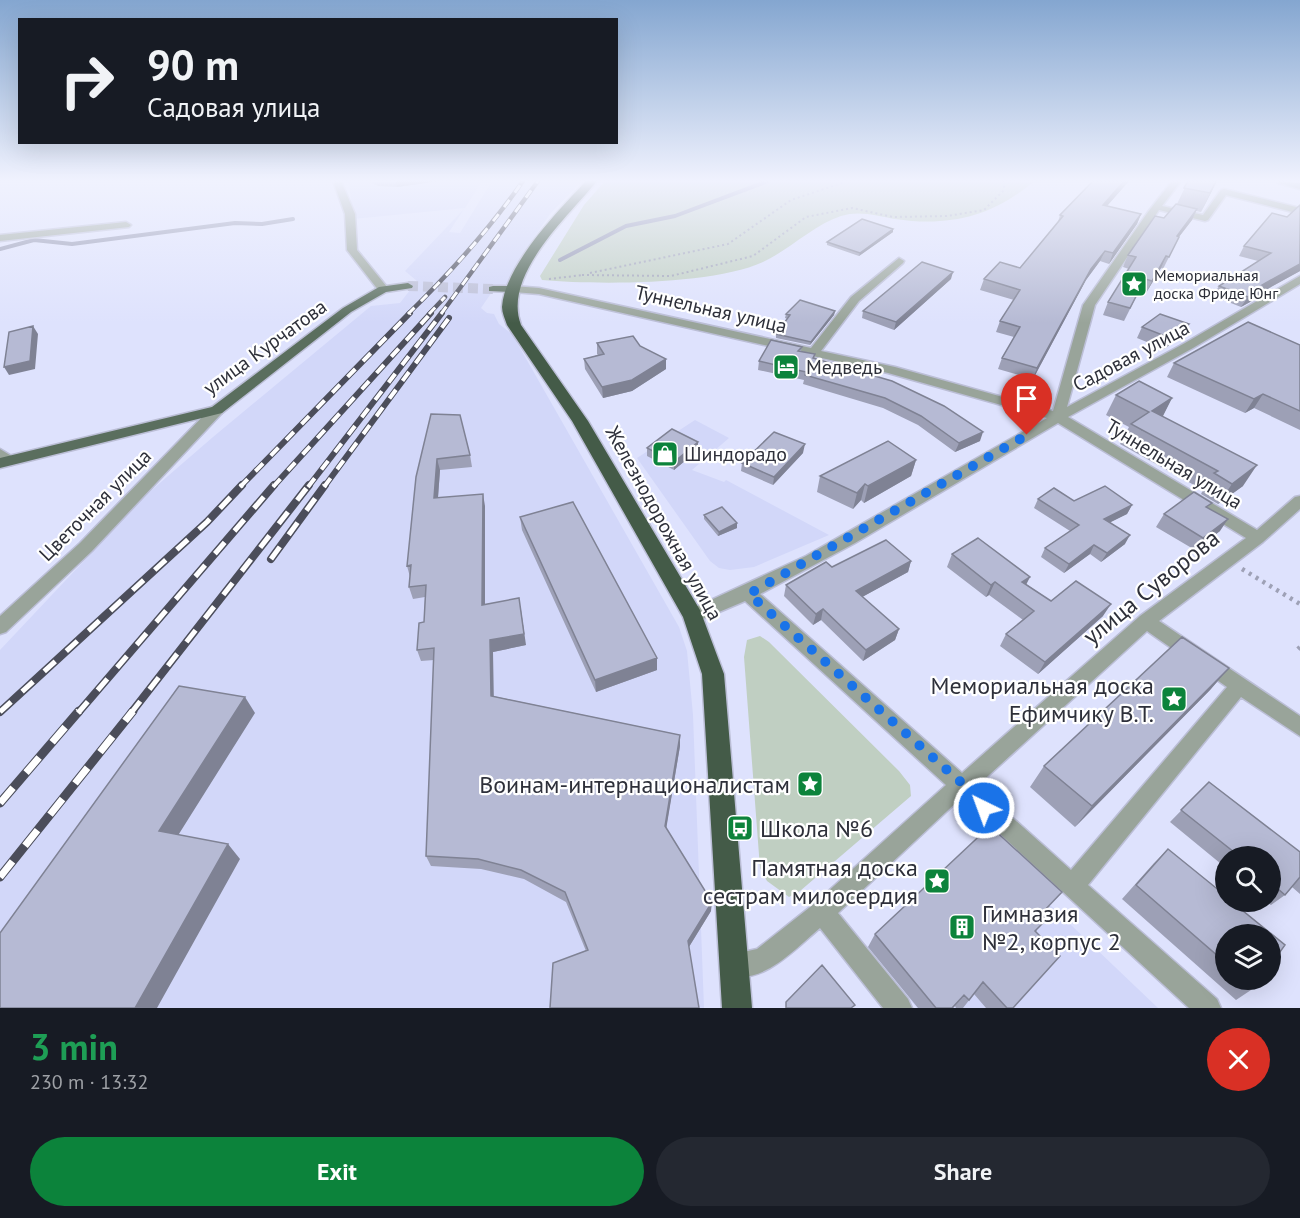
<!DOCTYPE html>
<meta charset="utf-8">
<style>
body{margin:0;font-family:"PT Sans",sans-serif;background:#242831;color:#f1f3f6;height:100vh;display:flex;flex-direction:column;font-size:22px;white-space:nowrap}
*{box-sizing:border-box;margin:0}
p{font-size:20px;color:#9ea1a6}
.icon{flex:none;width:33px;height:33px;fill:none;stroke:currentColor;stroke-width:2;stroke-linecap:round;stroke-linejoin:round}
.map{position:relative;height:1008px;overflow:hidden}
.details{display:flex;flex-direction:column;background:#171b24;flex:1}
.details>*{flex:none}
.hud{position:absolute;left:18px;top:18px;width:600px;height:126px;border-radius:0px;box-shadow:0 6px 24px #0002;background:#171b24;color:#f1f3f6;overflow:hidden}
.fabs{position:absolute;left:1215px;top:846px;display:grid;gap:12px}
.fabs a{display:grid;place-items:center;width:66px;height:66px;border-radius:50%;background:#171b24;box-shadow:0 6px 24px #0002;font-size:30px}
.pin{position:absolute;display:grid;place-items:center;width:51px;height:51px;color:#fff;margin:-62px -26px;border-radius:50% 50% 50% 0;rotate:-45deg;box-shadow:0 0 6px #0007}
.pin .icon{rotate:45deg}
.me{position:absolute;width:66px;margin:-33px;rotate:318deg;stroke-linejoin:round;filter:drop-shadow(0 0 4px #0008)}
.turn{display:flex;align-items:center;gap:21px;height:126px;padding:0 30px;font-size:27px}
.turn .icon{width:78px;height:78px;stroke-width:2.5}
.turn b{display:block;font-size:42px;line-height:51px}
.round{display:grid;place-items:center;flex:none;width:63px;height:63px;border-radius:32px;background:#242831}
.summary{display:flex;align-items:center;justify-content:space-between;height:102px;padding:0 30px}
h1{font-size:36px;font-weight:800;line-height:45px;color:#1e9e55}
.action{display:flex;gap:12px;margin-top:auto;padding:12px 30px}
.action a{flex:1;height:69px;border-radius:36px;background:#0c833b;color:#fff;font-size:24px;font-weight:800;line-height:69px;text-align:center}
.action a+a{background:#242831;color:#f1f3f6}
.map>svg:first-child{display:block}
.built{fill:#d2d7f9}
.green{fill:#c0cfc2}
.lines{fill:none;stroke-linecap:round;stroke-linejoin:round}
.stream{stroke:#8e92ad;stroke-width:4}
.major-tunnel{stroke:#bbbed6;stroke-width:10;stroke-dasharray:10 5;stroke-linecap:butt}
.minor-casing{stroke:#bbbed6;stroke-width:3}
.major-casing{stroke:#bbbed6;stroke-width:3}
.highway-casing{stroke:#bbbed6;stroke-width:3}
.path-far1{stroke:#9ea1b6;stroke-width:2;stroke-dasharray:2 3;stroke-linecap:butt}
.path{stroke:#9ea1b6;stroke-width:4.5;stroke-dasharray:3 5;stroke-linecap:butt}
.minor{fill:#99a49a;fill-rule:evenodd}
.major{fill:#5a6e5e;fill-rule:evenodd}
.highway{fill:#445b48;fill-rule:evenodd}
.rail-far3-casing{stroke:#4b4d5a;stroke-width:4.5}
.rail-far2-casing{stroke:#4b4d5a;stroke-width:6}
.rail-far1-casing{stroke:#4b4d5a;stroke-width:8}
.rail-casing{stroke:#4b4d5a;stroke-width:9}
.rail-far3{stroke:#fff;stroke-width:3;stroke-dasharray:9;stroke-linecap:butt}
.rail-far2{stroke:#fff;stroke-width:4;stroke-dasharray:11;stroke-linecap:butt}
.rail-far1{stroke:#fff;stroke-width:5;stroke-dasharray:15;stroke-linecap:butt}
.rail{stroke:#fff;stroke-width:7;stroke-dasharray:20;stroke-linecap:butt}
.wall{fill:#9da0b6}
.shaded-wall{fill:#7f8294}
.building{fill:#b6bad4;stroke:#7f8294;stroke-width:1.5}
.route{stroke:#1a73e8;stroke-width:10;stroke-dasharray:0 18}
.labels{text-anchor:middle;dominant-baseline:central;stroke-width:4.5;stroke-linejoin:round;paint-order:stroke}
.far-poi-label{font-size:16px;fill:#2e303a;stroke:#fff;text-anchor:start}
.street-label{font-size:20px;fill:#2e303a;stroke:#fff}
.poi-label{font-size:20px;fill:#2e303a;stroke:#fff;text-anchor:start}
.near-street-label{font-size:24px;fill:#2e303a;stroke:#fff}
.near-poi-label{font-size:24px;fill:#2e303a;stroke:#fff;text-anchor:end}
</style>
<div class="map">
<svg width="1300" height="1008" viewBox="0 0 1300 1008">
<rect width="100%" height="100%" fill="#dee2fd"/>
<path class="built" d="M349 181H482L465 208 353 219Z
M492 181H582L550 214 521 257 507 284 494 289 481 308 487 313 494 314 499 324 512 334 679 627 687 651 693 715 704 1008H0V650L146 495 213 437 371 306 400 303 417 281 405 271 464 209 449 232 460 233Z
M695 420 729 438 692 470 724 482 726 480 829 535 754 567 730 570 719 568 710 561 637 458Z
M1050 905 1158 1008H917L865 949 893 923Z"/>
<path class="green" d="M605 181H1034C993 217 948 227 895 219 878 216 859 210 841 216 815 224 789 250 763 262 713 285 597 285 542 280L540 276 584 205Z
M760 636 769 642 899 771 910 785 911 796 800 891 789 897 767 881 760 868 744 657 747 640Z"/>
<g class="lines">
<path class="stream" d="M0 249 34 240 72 244 235 223 262 224 293 219
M560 260 626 226 675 216 768 181"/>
<path class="major-tunnel" d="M408 286 493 289"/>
<defs>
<path id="minor" d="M333 181H341L355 214 357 250 387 287V291H379L347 250 345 214Z
M1172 181H1181L1162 206 1203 215 1221 190 1224 189 1300 208V214L1226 195 1208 220 1205 221 1159 210 1095 305 1067 407 1185 343 1300 276V284L1193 348 1068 417 1257 530 1295 497 1300 496V509L1263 542 1159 621 1300 716V736L1241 697 1088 885 1217 999 1221 1008H1189L961 798 838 913 908 999 912 1008H883L820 928C796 948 761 988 725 974L722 965 725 956 757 949 814 904 946 785 745 601 693 623 687 621 684 616 687 611 806 556 1047 418 888 373 539 294 513 292 508 289 513 286 539 288 811 348 851 297 899 258 904 261 903 263 859 301 821 351 895 367 1053 411 1083 305 1148 212ZM1058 423 1246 538 1140 616 962 773 760 594 855 543ZM1147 631 1227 687 1071 870 977 786Z
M1277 181 1300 183V189L1278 183Z
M126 222 131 225 129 227 0 241V235Z
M217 406 224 410 222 413 92 551 6 632 0 634V616L80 543 212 407Z
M0 449 18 460 16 463 11 465 0 459Z"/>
<path id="major" d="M408 283 413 286 412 288 386 292 351 312 222 413 0 468V458L212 407 343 308 379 287Z
M493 286H513L518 289 513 292 489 291V287Z"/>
<path id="highway" d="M586 181H597C568 217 502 275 521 325L588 421 700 610 724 674 752 1008H722L702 674 683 617 572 421 507 325C505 319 502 313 502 307 505 265 558 211 586 181Z"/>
</defs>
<use href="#minor" class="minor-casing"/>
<use href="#major" class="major-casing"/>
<use href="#highway" class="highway-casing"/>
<path class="path-far1" d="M590 273 728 244 791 200 848 181
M582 275 671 276 753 256 806 217 852 208 893 217 947 216 984 210 1004 190V181
M549 279 583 275"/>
<path class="path" d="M1242 569 1300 604
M1300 647 1297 650 1300 652"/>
<use href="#minor" class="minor"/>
<use href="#major" class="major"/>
<use href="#highway" class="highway"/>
<defs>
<path id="rail-far3" d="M408 314C451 272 489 230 523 181
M429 314 445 297
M441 314 538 181"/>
<path id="rail-far2" d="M240 487 410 313
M273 487 431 313
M308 487 442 313
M324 487 449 318"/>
<path id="rail-far1" d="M271 559 325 485
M0 712 207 522 242 485
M78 713 274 485
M131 713 309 485"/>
<path id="rail" d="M0 803 79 711
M0 877 133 711"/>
</defs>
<use href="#rail-far3" class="rail-far3-casing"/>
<use href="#rail-far2" class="rail-far2-casing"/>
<use href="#rail-far1" class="rail-far1-casing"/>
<use href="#rail" class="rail-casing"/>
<use href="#rail-far3" class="rail-far3"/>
<use href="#rail-far2" class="rail-far2"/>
<use href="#rail-far1" class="rail-far1"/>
<use href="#rail" class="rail"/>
</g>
<path class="wall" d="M439 181 397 187 378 186 370 182Z
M1129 181 1107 206 1141 214 1137 224 1109 264 1100 261 1086 280 1033 379 998 369 1002 358 1014 337 996 332 1000 321 1014 300 980 290 984 279 1020 268 1058 222 1060 215Z
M1188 181H1217L1201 212 1196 211 1192 220 1179 237 1163 269 1161 268 1146 293 1139 291 1124 321 1103 315 1108 302 1129 269 1123 267 1128 255 1177 204Z
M1300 205V271L1262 292 1259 297 1241 307 1213 296 1219 286 1258 261 1239 256 1244 246 1287 217Z
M893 229V232L859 256 827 245V242Z
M951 279 894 330 862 318 863 311Z
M835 311 834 315 810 345 776 338V334L788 319 785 318 786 314Z
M1142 327 1183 335 1164 349 1137 338Z
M597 343 640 346 666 369 632 391 603 398 585 369 584 359 598 355 597 354Z
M1300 345V430L1254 408 1245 413 1167 377 1174 363Z
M802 347 801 351 815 354 814 359 980 441 955 452 918 425 883 408 803 384 804 380 758 370 759 361Z
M1116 395 1172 398 1162 417 1243 486 1218 504 1201 494 1203 490 1120 444 1129 427 1106 415Z
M431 414 470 455 472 467 440 470 438 498 485 506V605L526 645 493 652V696L680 735V746L666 828 711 911 689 947 586 951 566 902 524 879 481 869 431 866 426 856 434 660 421 661 417 650 424 622 425 597 413 599 409 587 410 577 407 566Z
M647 448 698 450 674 470 647 456Z
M803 453 773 485 741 471 742 463Z
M916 460 911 476 864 503 861 500 853 509 817 492 820 476Z
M1038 499 1132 505 1127 514 1110 522 1125 544 1101 562 1090 554 1064 573 1041 557 1045 548 1070 531 1034 508Z
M1208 508 1220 531 1195 550 1156 527 1164 514Z
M704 515 737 523V528L718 536 704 519Z
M520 517 657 670 596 692 522 530Z
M952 554 1026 584 1051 601 1103 616 1038 674 1000 646 1006 634 1023 620 989 595 986 597 947 567Z
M911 561 908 572 862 597 899 629 895 640 863 661 821 620 813 625 784 596 786 585 832 567Z
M1229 668 1210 690 1075 827 1030 787 1044 766Z
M1209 782 1300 852V894L1292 887 1285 895 1271 905 1266 902H1270V856H1226V868L1170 822Z
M1168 849 1226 934V980H1261L1254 988 1236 1000 1122 899 1154 863Z
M1050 906 1041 916 1013 1008H986L974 994 963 1008H956L955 1006 953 1008H918L868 947 875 934Z"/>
<path class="shaded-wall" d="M396 181H439L397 187Z
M1124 181H1129L1099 215 1103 205Z
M1216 181H1217L1201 212 1210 193Z
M1197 209 1192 220 1171 247 1177 236Z
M1141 214 1137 224 1109 264 1113 253Z
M893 229V232L859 256 860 253Z
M1105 251 1100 261 1086 280 1033 379 1037 368 1091 269Z
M1166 256 1161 268 1146 293 1152 281Z
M1300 264V271L1262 292 1259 297 1241 307 1248 297 1262 285Z
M953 272 951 279 894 330 896 322Z
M835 311 834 315 810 345 811 342Z
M1189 324 1183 335 1164 349 1170 338Z
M33 326 38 334 35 369 9 375 4 367Z
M666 359V369L632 391 603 398 602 387Z
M1263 394 1254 408 1245 413 1254 399Z
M1172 398 1162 418 1141 431 1152 411Z
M983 432 980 441 955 452 959 443Z
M698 442V450L674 470V462Z
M805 444 803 453 773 485 774 477Z
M437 459 440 470 437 510 434 498Z
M916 460 911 476 864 503 868 486Z
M1257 465 1243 486 1218 504 1232 484Z
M865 484 861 500 853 509 857 493Z
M483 494 485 506V617L482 605Z
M1132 505 1127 514 1099 528 1104 519Z
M1228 519 1220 531 1195 550 1203 538Z
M737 523V528L718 536 719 532Z
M1130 535 1125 544 1101 562 1107 553Z
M1094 545 1090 554 1064 573 1069 564Z
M911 561 908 572 853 602 856 591Z
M1030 577 1024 589 1022 582Z
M995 582 989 595 986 597 991 585Z
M1111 604 1103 616 1038 674 1045 662Z
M823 609 821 620 813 625 816 614Z
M521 610 526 645 493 652 494 707 491 696 490 640Z
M899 629 895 640 863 661 866 650Z
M657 658V670L596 692 595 680Z
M1229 668 1210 690 1075 827 1092 806Z
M245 697 255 713 172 845 159 831Z
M680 735V746L665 836V826Z
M228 844 240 859 157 1008H135Z
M712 902 711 911 687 950 688 941Z"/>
<path class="building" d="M1093 181H1124L1103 205 1141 214 1113 253 1105 251 1091 269 1037 368 1002 358 1020 327 1000 321 1020 290 984 279 1000 262 1020 268 1063 216 1060 215Z
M1188 181H1216L1210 193 1184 188Z
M1176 204 1197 209 1177 236 1179 237 1169 257 1166 256 1152 281 1145 279 1130 308 1108 302 1136 257 1128 255 1155 216 1164 218Z
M1300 205V264L1262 285 1265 286 1248 297 1219 286 1271 253 1244 246 1272 213 1287 217Z
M862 219 893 229 860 253 827 242Z
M922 262 953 272 896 322 863 311Z
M800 300 835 311 811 342 776 334 790 315 786 314Z
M1160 314 1189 324 1170 338 1142 327Z
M1248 322 1300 345V411L1263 394 1254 399 1174 363Z
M33 326 30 361 4 367 9 332Z
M633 336 640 346 666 359 632 380 602 387 584 359 604 354 597 343Z
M771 340 802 347 798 351 815 354 813 358 892 381 944 406 983 432 959 443 921 416 885 398 805 375 806 372 759 361Z
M1139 381 1172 398 1152 411 1257 465 1232 484 1214 473 1218 471 1131 424 1149 412 1116 395Z
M431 414 460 415 470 455 437 459 434 498 483 494 482 605 519 598 524 634 490 640 491 696 680 735 665 826 712 902 688 941 699 1008H550L553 963 588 950 565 892 521 870 478 859 426 856 434 648 417 650 419 623 424 622 426 585 409 587 411 565 407 566 416 477Z
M672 429 698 442 674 462 647 448Z
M774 432 805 444 774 477 742 463Z
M888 441 916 460 868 486 865 484 857 493 820 476Z
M1105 486 1132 505 1104 519 1130 535 1107 553 1094 545 1069 564 1045 548 1079 525 1038 499 1054 488 1074 501Z
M1194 492 1212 503 1206 507 1228 519 1203 538 1164 514Z
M573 502 657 658 595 680 520 517Z
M722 507 737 523 719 532 704 515Z
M978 538 1030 577 1022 582 1051 601 1076 581 1111 604 1045 662 1006 634 1034 611 995 582 991 585 952 554Z
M886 540 911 561 856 591 899 629 866 650 823 609 816 614 786 585 826 562 832 567Z
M1182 637 1229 668 1092 806 1044 766Z
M179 686 245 697 159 831 228 844 135 1008H0V933Z
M1209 782 1300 852V877L1285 895 1270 882V856H1239L1181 810Z
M990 826 1062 892 1040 915 1047 919 1035 931 1060 956 1013 1008H1007L983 982 969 1000 964 995 952 1008H936L875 934Z
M1168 849 1226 896V902H1232L1285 945 1270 966V934H1226V963L1136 885Z
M822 965 855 1005 851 1008H786V1002Z
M1244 980H1261L1254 988Z"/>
<linearGradient id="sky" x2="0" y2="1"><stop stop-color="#84a6d0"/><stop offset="0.56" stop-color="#f0f2fe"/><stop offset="1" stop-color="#f0f2fe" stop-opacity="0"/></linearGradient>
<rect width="1300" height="323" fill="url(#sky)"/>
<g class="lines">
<path class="route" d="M984 808 964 785 749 594 1027 435"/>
</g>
<defs>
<symbol id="sight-square" viewBox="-11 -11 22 22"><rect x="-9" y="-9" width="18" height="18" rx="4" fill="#0c833b" stroke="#fff"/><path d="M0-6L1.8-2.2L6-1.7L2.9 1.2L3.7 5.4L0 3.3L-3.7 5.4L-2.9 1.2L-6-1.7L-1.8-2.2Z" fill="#fff"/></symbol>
<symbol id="hotel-square" viewBox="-11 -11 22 22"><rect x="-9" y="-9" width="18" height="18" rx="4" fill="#0c833b" stroke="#fff"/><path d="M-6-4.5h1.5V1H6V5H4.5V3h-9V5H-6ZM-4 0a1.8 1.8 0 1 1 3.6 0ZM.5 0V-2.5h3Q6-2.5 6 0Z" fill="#fff"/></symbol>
<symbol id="shop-square" viewBox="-11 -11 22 22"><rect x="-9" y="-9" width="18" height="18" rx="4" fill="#0c833b" stroke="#fff"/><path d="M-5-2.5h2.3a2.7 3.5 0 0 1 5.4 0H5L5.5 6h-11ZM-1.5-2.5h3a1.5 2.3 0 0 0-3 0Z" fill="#fff"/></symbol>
<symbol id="bus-square" viewBox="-11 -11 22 22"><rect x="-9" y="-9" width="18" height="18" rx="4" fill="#0c833b" stroke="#fff"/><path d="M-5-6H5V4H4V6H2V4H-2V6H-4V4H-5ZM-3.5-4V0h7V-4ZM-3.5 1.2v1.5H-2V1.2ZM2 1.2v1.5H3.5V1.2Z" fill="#fff"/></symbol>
<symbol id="building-square" viewBox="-11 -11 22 22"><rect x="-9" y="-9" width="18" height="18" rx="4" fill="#0c833b" stroke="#fff"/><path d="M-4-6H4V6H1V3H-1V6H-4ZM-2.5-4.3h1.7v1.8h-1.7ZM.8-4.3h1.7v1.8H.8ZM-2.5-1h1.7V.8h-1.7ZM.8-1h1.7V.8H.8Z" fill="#fff"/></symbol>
</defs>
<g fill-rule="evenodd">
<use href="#sight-square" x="1119" y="269" width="30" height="30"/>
<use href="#hotel-square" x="771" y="352" width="30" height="30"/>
<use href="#shop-square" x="650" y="439" width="30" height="30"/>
<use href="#sight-square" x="1159" y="684" width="30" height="30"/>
<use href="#sight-square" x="795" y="769" width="30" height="30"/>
<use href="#bus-square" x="725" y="813" width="30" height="30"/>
<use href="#sight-square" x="922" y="866" width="30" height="30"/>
<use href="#building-square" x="947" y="912" width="30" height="30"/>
</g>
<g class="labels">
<g class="far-poi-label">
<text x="1154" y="275">Мемориальная<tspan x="1154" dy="18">доска Фриде Юнг</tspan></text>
</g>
<g class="street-label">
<text transform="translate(711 309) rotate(13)">Туннельная улица</text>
<text transform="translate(265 347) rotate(-36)">улица Курчатова</text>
<text transform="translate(1131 356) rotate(-28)">Садовая улица</text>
<text transform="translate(1174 464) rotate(31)">Туннельная улица</text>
<text transform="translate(95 505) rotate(-45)">Цветочная улица</text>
<text transform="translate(664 523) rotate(61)">Железнодорожная улица</text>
</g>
<g class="poi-label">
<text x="806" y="367">Медведь</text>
<text x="684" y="454">Шиндорадо</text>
</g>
<g class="near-street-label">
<text transform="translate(1151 587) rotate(-39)">улица Суворова</text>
</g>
<g class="near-poi-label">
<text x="1154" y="685">Мемориальная доска<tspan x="1154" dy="28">Ефимчику В.Т.</tspan></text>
<text x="790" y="784">Воинам-интернационалистам</text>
<text x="760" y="828" text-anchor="start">Школа №6</text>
<text x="918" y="867">Памятная доска<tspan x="918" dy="28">сестрам милосердия</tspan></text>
<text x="982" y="913" text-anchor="start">Гимназия<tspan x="982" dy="28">№2, корпус 2</tspan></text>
</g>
</g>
</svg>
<div class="fabs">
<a><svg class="icon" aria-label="search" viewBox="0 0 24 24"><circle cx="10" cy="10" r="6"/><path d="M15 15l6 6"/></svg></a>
<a><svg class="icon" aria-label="layers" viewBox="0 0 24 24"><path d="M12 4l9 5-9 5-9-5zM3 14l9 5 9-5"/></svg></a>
</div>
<div class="pin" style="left:1027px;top:435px;background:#d93025"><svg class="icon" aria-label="arrive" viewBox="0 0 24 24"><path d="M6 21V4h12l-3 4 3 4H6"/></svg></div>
<svg class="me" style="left:984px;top:808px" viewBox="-20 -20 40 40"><circle r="17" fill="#1a73e8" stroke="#fff" stroke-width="3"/><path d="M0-11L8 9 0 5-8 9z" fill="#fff"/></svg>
<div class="hud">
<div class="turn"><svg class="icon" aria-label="right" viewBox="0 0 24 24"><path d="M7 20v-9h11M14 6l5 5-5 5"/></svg><div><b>90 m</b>Садовая улица</div></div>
</div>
</div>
<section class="details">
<div class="summary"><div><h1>3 min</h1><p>230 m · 13:32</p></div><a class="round" style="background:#d93025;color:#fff"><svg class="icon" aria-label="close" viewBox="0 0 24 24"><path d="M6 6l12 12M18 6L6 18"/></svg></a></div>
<div class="action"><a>Exit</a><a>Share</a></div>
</section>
